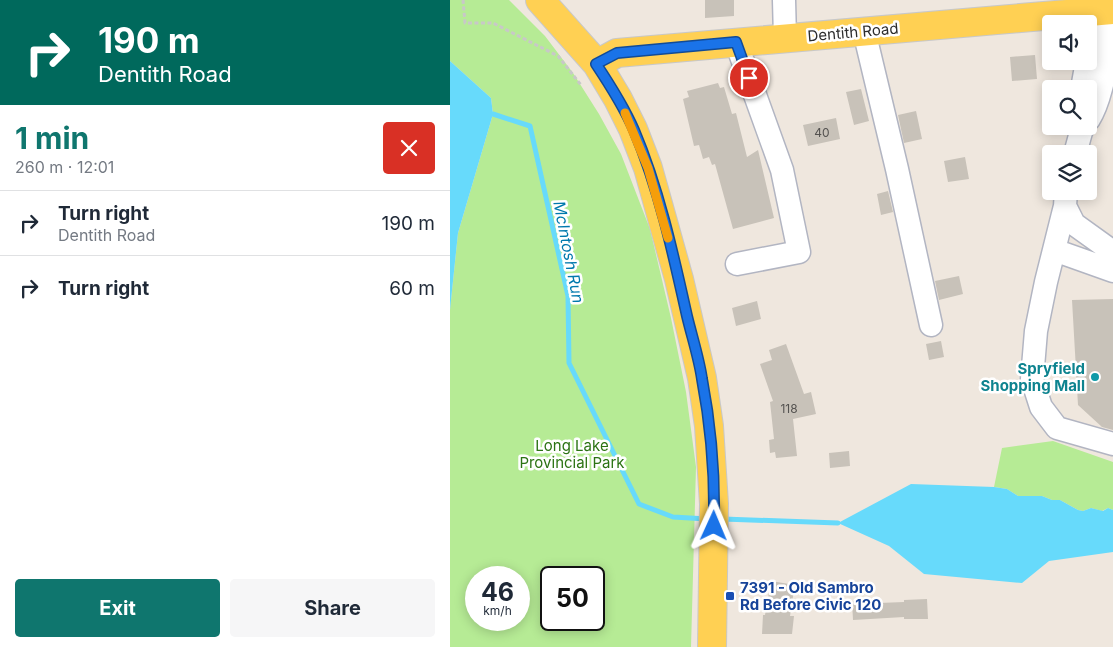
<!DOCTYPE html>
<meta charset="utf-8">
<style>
body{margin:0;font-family:Inter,sans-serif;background:#f6f6f7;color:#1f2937;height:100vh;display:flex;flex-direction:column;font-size:19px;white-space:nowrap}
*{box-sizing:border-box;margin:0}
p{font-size:16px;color:#747a83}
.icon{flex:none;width:28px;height:28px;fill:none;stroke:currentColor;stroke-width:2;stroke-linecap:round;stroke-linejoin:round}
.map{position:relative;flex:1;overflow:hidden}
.details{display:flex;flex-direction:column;background:#fff;width:450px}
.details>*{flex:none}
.guide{background:#00695c;color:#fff;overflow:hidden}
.fabs{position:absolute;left:592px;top:15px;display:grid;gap:10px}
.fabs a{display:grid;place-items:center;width:55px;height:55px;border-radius:5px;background:#fff;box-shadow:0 2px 12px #0003;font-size:25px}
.speed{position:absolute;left:15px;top:566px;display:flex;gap:10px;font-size:25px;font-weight:700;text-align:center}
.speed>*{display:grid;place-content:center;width:65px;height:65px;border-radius:50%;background:#fff;box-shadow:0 2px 12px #0003;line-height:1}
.speed small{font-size:12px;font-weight:400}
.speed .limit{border:2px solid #111;border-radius:8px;background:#fff;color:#111}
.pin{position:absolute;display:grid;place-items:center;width:42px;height:42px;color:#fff;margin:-21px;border:2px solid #fff;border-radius:50%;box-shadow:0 1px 5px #0007}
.me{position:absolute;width:55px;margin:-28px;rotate:1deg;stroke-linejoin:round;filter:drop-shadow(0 0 4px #0008)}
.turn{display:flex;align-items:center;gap:18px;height:105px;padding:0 15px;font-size:22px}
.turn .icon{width:65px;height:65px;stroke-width:2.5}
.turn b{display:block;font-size:35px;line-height:42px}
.round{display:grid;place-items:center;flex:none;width:52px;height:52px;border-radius:5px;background:#f6f6f7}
.head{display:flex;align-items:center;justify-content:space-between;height:85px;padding:0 15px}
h1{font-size:30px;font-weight:700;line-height:38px;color:#0f766e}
.button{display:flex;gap:10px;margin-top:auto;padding:10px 15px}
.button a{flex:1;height:58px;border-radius:5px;background:#0f766e;color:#fff;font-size:20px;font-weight:700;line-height:58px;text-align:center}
.button a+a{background:#f6f6f7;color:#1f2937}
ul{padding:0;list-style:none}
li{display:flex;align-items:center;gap:15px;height:65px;padding:0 15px;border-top:1px solid #e0e1e3}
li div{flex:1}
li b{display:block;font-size:19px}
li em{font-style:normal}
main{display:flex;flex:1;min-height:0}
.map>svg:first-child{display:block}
.green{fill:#b6eb95;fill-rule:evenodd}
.water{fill:#67dafb}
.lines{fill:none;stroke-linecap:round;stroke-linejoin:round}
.stream{stroke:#67dafb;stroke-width:5}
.building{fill:#c8c2b9}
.minor-casing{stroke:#b2b5c2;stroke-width:25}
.major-casing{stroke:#c8c8c8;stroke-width:30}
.path{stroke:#c8c8c8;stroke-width:3;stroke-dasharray:4 2.5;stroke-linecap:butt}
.minor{stroke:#fff;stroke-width:22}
.major{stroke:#ffd053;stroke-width:28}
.route-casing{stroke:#114b97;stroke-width:12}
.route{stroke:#1a73e8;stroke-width:9}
.slow{stroke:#f59e0b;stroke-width:9}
.culture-dot{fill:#0f9aa8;stroke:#fff;stroke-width:2}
.transit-dot{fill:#1a4fb4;stroke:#fff;stroke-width:2}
.labels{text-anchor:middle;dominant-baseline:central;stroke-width:5;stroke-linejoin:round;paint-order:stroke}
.number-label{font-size:12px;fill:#545250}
.street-label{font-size:15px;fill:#2d2d2d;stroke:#fff}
.culture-label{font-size:15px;font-weight:bold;fill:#0d838f;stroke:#fff;text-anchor:end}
.park-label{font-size:15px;fill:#2b7313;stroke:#fff}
.transit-label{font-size:15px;font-weight:bold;fill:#164399;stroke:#fff;text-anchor:start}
.water-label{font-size:16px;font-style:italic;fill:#0079ad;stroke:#fff}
</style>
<main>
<section class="details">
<div class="guide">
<div class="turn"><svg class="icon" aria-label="right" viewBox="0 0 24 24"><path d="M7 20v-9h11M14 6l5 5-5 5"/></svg><div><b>190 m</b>Dentith Road</div></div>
</div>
<div class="head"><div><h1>1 min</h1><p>260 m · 12:01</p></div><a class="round" style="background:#d93025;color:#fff"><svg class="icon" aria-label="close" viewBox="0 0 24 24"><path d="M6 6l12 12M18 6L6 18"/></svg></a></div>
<ul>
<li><svg class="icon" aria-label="right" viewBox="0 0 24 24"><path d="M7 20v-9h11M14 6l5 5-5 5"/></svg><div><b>Turn right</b><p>Dentith Road</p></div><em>190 m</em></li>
<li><svg class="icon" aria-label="right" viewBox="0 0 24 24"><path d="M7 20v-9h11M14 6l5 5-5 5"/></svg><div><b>Turn right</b></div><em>60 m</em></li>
</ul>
<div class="button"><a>Exit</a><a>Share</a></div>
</section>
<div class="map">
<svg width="663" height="647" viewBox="0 0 663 647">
<rect width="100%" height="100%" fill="#efe7de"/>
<path class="green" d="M0 0H59L95 36 123 73 149 114 171 154 200 229 221 318 236 392 246 467 241 647H0V310L8 233 43 114 41 98 0 61ZM26 578H69V620H26ZM101 578H144V620H101Z
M603 441 663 462V510L658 508 652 511 641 508 633 511 628 510 610 500H602L592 496H568L557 489 544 487 552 448Z"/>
<path class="water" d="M0 61 41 98 43 114 8 233 0 310Z
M461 484 544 487 557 489 568 496H592L602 500H610L628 510 633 511 641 508 653 511 658 508 663 510V552L599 561 572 583 474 574 439 546 388 523Z"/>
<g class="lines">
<path class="stream" d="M43 114 80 126 118 296 119 363 189 504 223 517 257 519
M273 519 388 523"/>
</g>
<path class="building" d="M255 0H284V16L255 18Z
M585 55 587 79 562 81 560 57Z
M268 83 270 88 274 87 282 114 286 113 297 157 308 150 324 218 283 229 265 164 262 165 259 157 253 159 249 145 244 146 233 99 239 97 237 91Z
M411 89 419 121 404 125 396 92Z
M466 111 472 139 454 143 448 115Z
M386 118 390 139 358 146 353 125Z
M515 157 519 179 498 182 494 161Z
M438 191 443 212 431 215 427 194Z
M509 276 513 294 489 300 485 281Z
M663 299V430L652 427 628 405 622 300Z
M307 301 311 319 286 326 282 308Z
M491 341 494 357 479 360 476 344Z
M336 344 354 394 361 392 366 414 343 419 347 456 326 458 325 452 320 453 319 440 324 439 320 402 323 401 310 364 322 360 319 350Z
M399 451 400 466 380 468 379 453Z
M321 581 339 584 338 589 344 590 340 616H344L342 634H312L313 615H315Z
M477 599 478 619H454V617L403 620 402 601 429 600V603L454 602V600Z"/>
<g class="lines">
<defs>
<path id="minor" d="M334 0 335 38
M414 31 447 169 481 325
M286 42 332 170 349 252 287 264
M639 52 646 12
M632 89 637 61
M639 119C653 97 657 56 663 29
M625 154 631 132 634 126
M616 191 615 206 596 282 586 331 582 379 591 407 607 428 663 444
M615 206 624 224 663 252
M604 250 663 271"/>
<path id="major" d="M90 0 147 64 168 99 183 129 198 168 229 279 252 378 259 426 264 504 262 647
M147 64 167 53 663 10"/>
</defs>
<use href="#minor" class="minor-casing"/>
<use href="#major" class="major-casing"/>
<path class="path" d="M13 0 15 23H43L108 56 131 85"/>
<use href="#minor" class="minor"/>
<use href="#major" class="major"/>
</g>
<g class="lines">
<defs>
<path id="route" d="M264 526C265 477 261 426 252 379 249 358 242 337 237 316 223 253 209 189 184 130 174 107 160 85 146 64L167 53 286 42 299 78"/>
</defs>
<use href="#route" class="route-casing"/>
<use href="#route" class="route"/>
<path class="slow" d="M175 113 198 168 218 238"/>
</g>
<circle class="culture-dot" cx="645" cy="377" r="5"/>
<rect class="transit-dot" x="275" y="591" width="10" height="10" rx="2.5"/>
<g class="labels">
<g class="number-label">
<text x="372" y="132">40</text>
<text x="339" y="408">118</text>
</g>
<g class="street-label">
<text transform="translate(403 32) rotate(-5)">Dentith Road</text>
</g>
<g class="culture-label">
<text x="635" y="368">Spryfield<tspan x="635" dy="17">Shopping Mall</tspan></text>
</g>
<g class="park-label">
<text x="122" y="445">Long Lake<tspan x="122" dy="17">Provincial Park</tspan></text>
</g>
<g class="transit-label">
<text x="290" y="587">7391 - Old Sambro<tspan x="290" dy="17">Rd Before Civic 120</tspan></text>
</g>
<g class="water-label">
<text transform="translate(119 252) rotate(79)">McIntosh Run</text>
</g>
</g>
</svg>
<div class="fabs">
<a><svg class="icon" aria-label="sound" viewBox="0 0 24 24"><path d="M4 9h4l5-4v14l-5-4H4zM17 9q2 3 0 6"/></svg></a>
<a><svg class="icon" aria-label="search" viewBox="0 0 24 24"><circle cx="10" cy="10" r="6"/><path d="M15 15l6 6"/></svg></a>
<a><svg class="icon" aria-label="layers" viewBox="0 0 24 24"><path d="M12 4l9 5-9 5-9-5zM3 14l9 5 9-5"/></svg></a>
</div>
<div class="speed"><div>46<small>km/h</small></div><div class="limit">50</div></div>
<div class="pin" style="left:299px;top:78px;background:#d93025"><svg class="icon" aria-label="arrive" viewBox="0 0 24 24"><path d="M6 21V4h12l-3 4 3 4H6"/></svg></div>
<svg class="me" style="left:264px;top:526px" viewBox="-20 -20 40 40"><path d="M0-17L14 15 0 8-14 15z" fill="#1a73e8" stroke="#fff" stroke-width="4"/></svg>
</div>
</main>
